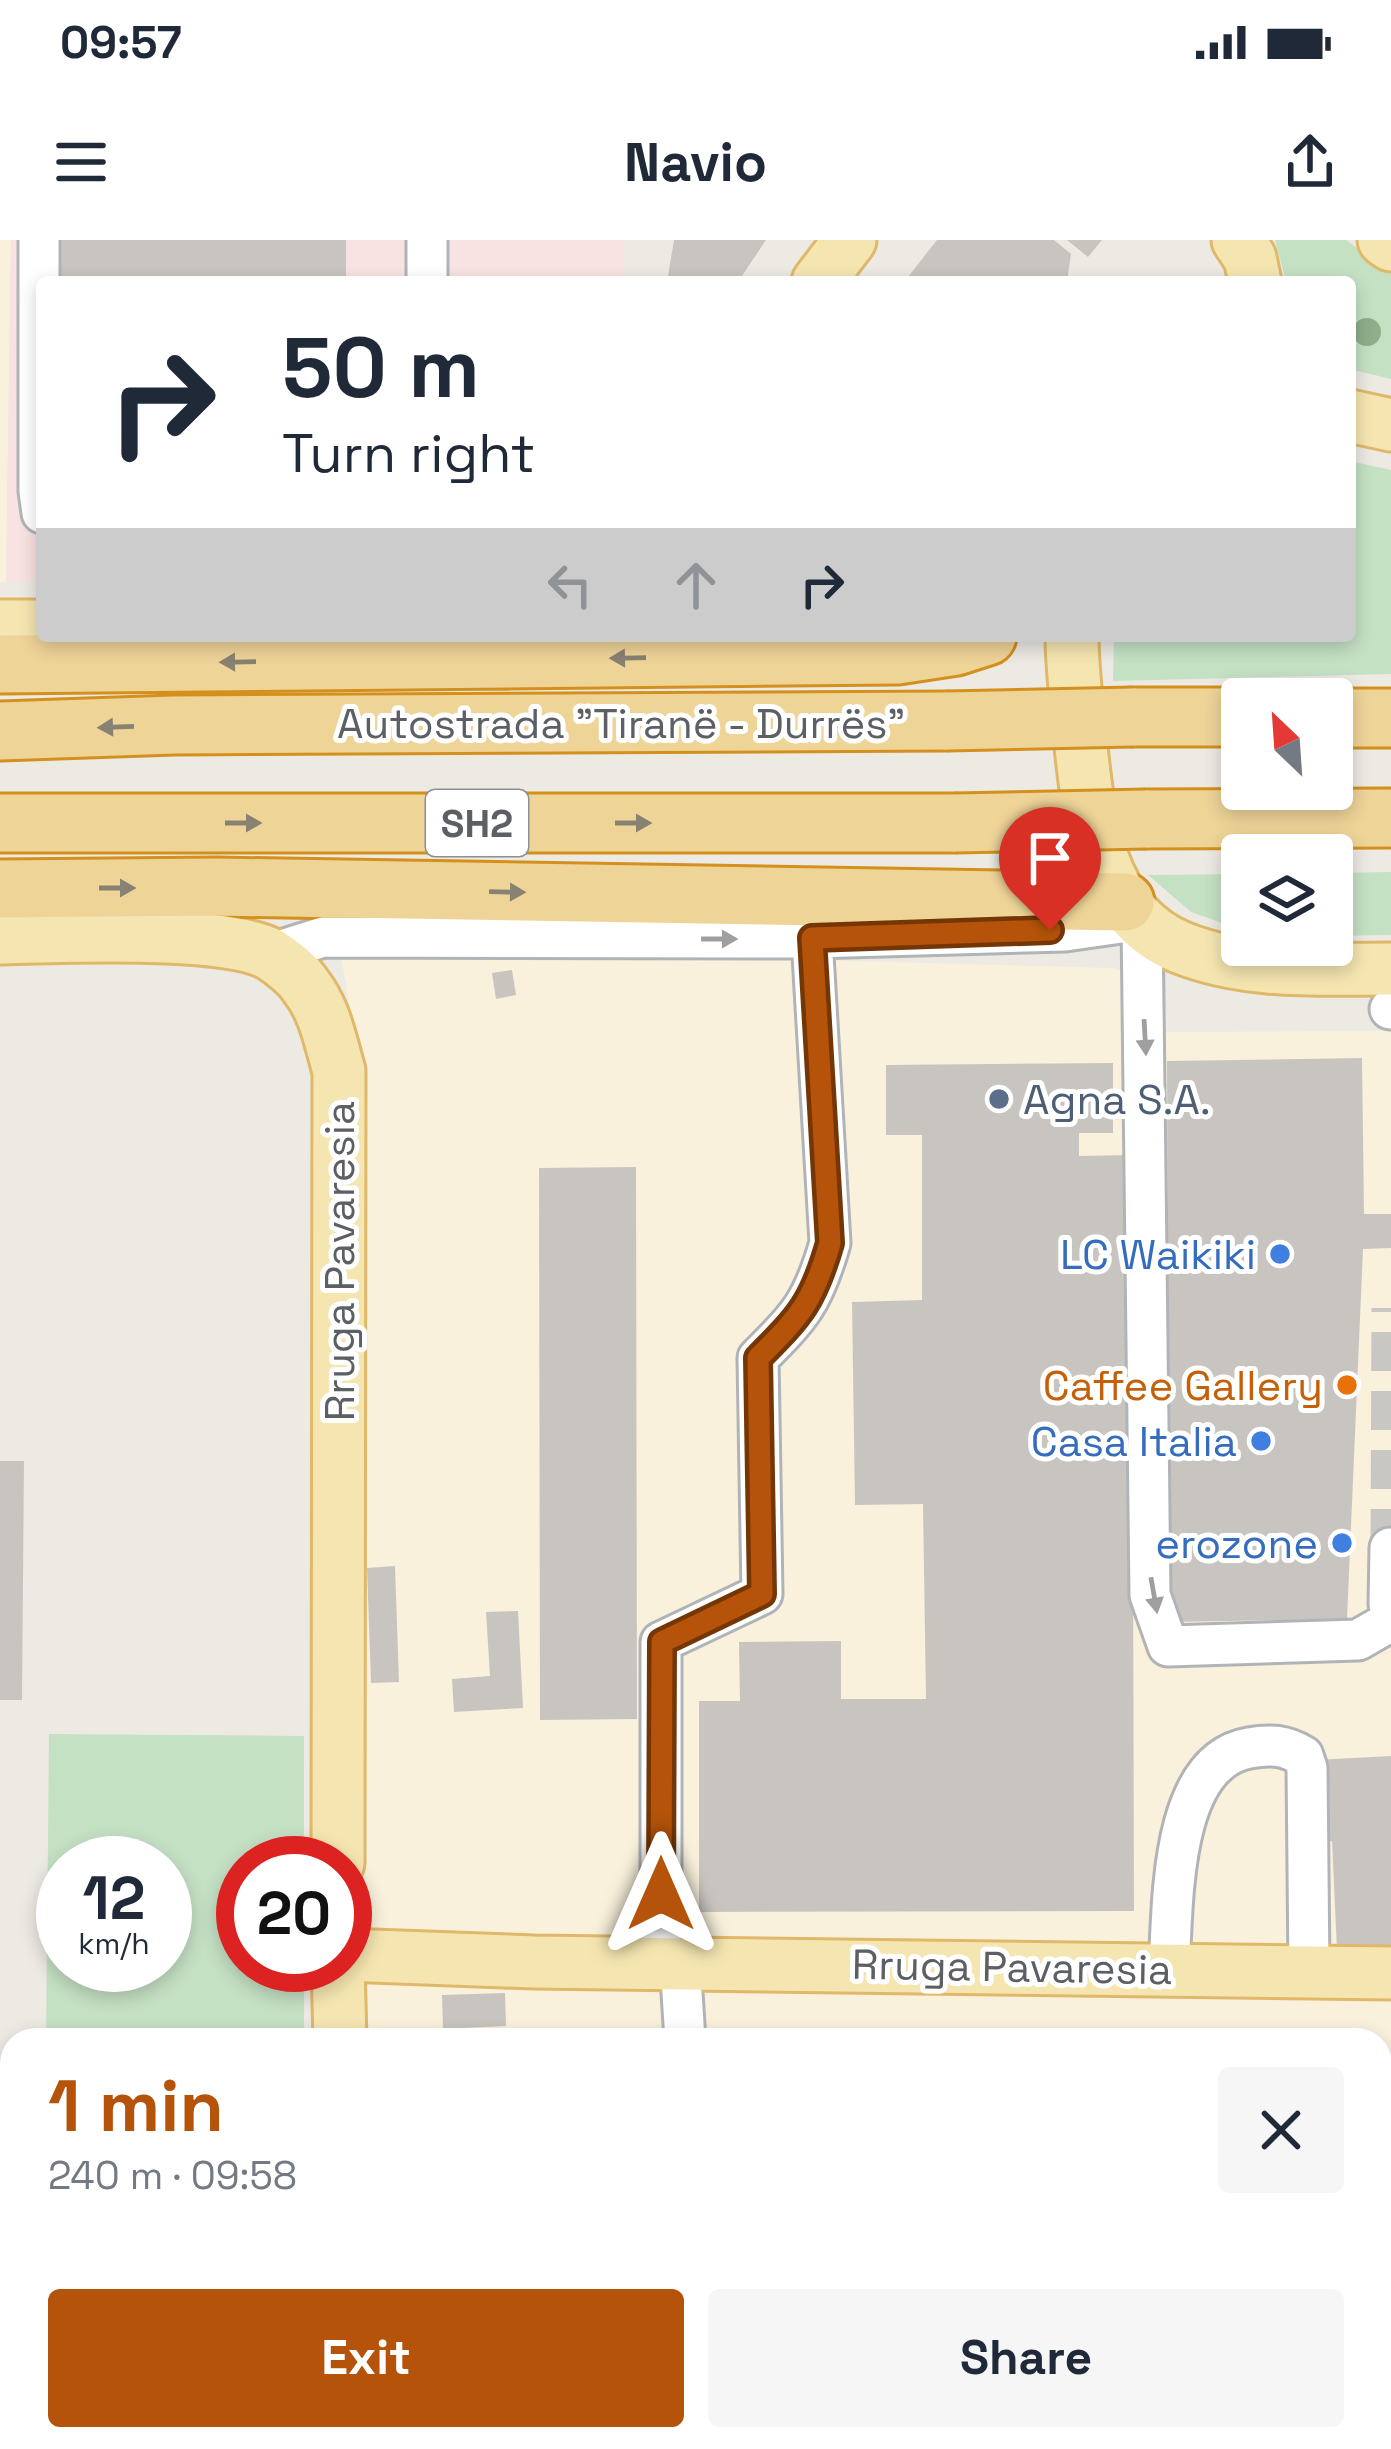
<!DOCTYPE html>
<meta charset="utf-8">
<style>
body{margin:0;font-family:"Space Grotesk",sans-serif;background:#f6f6f7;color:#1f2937;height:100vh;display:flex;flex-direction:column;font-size:45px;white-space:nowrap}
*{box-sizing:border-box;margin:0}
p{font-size:39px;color:#747a83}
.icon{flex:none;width:66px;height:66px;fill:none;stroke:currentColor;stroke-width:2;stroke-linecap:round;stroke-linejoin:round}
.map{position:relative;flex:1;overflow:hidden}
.panel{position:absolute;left:0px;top:1788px;width:1392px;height:423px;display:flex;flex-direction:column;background:#fff;border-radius:36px 36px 0 0;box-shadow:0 6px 18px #0003}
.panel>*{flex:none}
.hud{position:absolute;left:36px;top:36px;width:1320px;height:366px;border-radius:12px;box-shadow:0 6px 18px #0003;background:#fff;color:#1f2937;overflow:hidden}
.needle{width:78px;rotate:335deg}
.tools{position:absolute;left:1221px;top:438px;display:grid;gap:24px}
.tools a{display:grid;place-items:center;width:132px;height:132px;border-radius:12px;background:#fff;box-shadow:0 6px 18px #0003;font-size:60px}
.speed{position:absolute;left:36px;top:1596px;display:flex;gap:24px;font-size:60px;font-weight:700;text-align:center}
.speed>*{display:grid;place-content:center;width:156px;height:156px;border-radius:50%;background:#fff;box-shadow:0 6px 18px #0003;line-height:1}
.speed small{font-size:30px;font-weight:400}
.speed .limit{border:18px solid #d22;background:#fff;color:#111}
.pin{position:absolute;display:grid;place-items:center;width:102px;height:102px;color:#fff;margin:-123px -51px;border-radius:50% 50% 50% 0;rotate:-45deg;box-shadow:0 0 12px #0007}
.pin .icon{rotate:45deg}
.me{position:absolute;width:132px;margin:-66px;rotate:0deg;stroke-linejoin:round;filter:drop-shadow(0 0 9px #0008)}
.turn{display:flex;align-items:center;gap:42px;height:252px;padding:0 48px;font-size:54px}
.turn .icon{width:156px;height:156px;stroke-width:2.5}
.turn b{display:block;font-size:84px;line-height:102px}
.lanes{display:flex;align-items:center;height:114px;padding:0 48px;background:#0003;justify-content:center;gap:60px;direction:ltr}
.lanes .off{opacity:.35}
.round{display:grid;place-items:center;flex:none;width:126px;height:126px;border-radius:12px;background:#f6f6f7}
.overview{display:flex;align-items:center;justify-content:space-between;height:204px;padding:0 48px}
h1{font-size:72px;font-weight:800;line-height:90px;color:#b45309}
.cta{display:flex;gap:24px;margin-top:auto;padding:24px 48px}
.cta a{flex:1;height:138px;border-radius:12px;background:#b45309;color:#fff;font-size:48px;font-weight:800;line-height:138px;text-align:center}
.cta a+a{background:#f6f6f7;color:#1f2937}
.status{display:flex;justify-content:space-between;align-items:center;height:84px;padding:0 60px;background:#fff;direction:ltr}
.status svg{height:33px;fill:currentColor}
header{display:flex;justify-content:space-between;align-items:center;height:156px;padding:0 48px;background:#fff;font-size:54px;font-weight:800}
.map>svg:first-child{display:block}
.commercial{fill:#f9f1dc}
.medical{fill:#f8e3e2}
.green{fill:#c5e1c4;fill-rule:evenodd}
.building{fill:#c8c5c1}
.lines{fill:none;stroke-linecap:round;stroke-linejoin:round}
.minor-tunnel{stroke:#c9c7c4;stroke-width:39;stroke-dasharray:39 20;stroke-linecap:butt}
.minor-casing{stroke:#b1b4b7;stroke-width:45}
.major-casing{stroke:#dfb86a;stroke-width:57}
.highway-casing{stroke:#d4901d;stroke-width:63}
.minor{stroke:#fff;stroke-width:39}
.major{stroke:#f5e6b1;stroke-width:51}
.highway{stroke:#efd498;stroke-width:57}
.highway-bridge-casing{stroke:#d4901d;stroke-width:63;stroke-linecap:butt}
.highway-bridge{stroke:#efd498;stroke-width:57}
.tree{fill:#8eaf89}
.oneway{fill:#888273}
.oneway2{fill:#9d9fa1}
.route-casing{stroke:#753606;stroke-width:30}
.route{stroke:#b45309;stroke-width:21}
.service-dot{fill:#5c6f8a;stroke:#fff;stroke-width:4.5}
.shop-dot{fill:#3f7fe0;stroke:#fff;stroke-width:4.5}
.food-dot{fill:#e8710a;stroke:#fff;stroke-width:4.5}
.labels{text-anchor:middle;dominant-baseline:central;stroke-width:10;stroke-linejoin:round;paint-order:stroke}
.shield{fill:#fff;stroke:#8d8f92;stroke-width:3}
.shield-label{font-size:39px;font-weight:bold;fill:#5c5f63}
.street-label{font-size:42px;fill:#5c5f63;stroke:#fff}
.service-label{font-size:42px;fill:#4e5e75;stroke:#fff;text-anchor:start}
.shop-label{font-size:42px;fill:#366cbe;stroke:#fff;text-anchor:end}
.food-label{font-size:42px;fill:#c56008;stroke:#fff;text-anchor:end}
</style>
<div class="status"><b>09:57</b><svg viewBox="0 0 49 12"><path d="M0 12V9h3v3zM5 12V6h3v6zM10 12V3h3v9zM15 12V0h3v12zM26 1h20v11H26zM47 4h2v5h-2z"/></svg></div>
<header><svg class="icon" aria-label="menu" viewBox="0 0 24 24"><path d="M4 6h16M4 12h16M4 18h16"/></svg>Navio<svg class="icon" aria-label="share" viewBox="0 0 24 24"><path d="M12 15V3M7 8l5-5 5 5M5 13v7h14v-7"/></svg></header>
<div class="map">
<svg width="1391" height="2209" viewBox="0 0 1391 2209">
<rect width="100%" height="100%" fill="#edeae4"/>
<path class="commercial" d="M0 0H11L6 342 0 343Z
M341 717 813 720 1112 728 1142 736 1164 792 1391 791V2209H369V2199H1380V1800H366L359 1611 361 830Z"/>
<path class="medical" d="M11 0H624L623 42H42V342H6Z"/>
<path class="green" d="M1275 0H1346L1391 32V139L1350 129V42H1286Z
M1350 221 1391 230V434L1113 441 1114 396H1350Z
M1391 632V695L1332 696V633Z
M1242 634V690L1191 672 1148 635Z
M49 1494 304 1496V1623H243V1725H304V1800H46ZM165 1623V1725H63V1623Z
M43 2199H305V2209H43Z"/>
<path class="building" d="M61 0H346V42H61Z
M674 0H766L738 42H667Z
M937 0H1054L1071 14 1067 42H904Z
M1067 0H1102L1088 17Z
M512 730 516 755 496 759 492 733Z
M1362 818 1364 974H1391V1008L1363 1009 1347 1379 1169 1382 1167 821Z
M1113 823V893H1079V916L1132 915 1134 1671 699 1672V1461H740L739 1402 841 1401V1459H926L923 1264 855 1265 852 1062 922 1060V895H886V825Z
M636 927 637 1479 540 1480 539 928Z
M0 1221H24L22 1460H0Z
M395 1326 399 1442 371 1443 367 1328Z
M518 1371 523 1468 454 1472 452 1439 490 1436 486 1372Z
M1391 1516V1709L1337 1711 1332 1601 1320 1602 1316 1520Z
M505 1753 506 1786 443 1789 442 1755Z
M412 2199H597V2209H412Z"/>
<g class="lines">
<path class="minor-tunnel" d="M1390 1308 1391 1068"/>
<defs>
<path id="minor" d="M39 0V251L42 273
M427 0V42
M269 714 323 697 812 698 1065 691 1142 680 1150 1355 1168 1406 1358 1400 1391 1381
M1390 769H1391
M1389 1364 1390 1308
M661 1721V1402L762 1354 758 1118C801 1075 813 1062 830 1003L812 698
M680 1721 685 1800
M1169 1729C1173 1665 1169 1522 1249 1508 1270 1504 1285 1505 1303 1516L1307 1528 1309 1731"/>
<path id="major" d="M1238 0 1250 18 1255 42
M1384 0 1391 5
M818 42 850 0
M1350 176 1391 185
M0 386H42
M1072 396C1072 427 1076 457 1079 487 1087 566 1095 674 1182 708 1247 734 1323 729 1391 729
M0 698C59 697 222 689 270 714 281 721 298 734 305 745 325 770 330 800 339 831L338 1623
M345 1715 534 1722 1391 1733
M338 1725 340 1800
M347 2199V2209"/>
<path id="highway" d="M0 424 897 415 956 406 987 396
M1133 477H1242
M1332 478H1391
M0 491 174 485 947 481
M1146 579 1391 578
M0 583H955
M0 649 217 647 1125 662"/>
</defs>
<use href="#minor" class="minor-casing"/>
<use href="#major" class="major-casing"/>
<use href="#highway" class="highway-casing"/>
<use href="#minor" class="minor"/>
<use href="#major" class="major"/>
<use href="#highway" class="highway"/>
<defs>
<path id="highway-bridge" d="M947 481 1133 477
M955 583 1146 579"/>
</defs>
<use href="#highway-bridge" class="highway-bridge-casing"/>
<use href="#highway-bridge" class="highway-bridge"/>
</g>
<circle class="tree" cx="1367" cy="92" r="14"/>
<defs><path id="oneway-solid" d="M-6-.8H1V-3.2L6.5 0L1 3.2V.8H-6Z" transform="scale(3)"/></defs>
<g class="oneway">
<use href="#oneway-solid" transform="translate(628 418) rotate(179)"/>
<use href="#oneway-solid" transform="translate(238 422) rotate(179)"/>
<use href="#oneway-solid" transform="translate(116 487) rotate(178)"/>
<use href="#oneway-solid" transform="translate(243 583)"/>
<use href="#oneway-solid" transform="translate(633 583)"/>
<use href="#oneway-solid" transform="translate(117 648)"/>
<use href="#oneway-solid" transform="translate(507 652) rotate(1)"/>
</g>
<g class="oneway2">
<use href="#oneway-solid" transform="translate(719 699)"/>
<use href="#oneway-solid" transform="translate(1145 797) rotate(87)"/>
<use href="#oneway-solid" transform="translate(1154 1355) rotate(80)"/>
</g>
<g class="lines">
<defs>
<path id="route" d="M661 1654 662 1402 762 1354 758 1118C801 1075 813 1062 830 1003L812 698 1050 690"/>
</defs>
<use href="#route" class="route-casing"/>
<use href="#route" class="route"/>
</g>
<circle class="service-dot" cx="999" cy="859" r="12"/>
<g class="shop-dot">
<circle cx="1280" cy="1014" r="12"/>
<circle cx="1261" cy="1201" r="12"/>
<circle cx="1342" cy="1303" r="12"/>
</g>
<circle class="food-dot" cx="1347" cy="1145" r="12"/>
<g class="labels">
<rect class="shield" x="426" y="550" width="102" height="66" rx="9"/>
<g class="shield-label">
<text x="477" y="583">SH2</text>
</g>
<g class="street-label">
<text x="621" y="483">Autostrada "Tiranë - Durrës"</text>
<text transform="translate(339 1021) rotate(-90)">Rruga Pavaresia</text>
<text transform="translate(1012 1727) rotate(1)">Rruga Pavaresia</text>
</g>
<g class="service-label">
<text x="1023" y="859">Agna S.A.</text>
</g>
<g class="shop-label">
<text x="1256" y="1014">LC Waikiki</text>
<text x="1237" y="1201">Casa Italia</text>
<text x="1318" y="1303">erozone</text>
</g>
<g class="food-label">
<text x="1323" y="1145">Caffee Gallery</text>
</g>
</g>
</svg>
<div class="tools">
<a><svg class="needle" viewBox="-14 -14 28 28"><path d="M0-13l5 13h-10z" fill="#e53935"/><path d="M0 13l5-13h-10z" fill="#747a83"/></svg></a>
<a><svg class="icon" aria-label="layers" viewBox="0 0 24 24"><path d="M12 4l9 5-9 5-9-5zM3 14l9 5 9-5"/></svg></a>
</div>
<div class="speed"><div>12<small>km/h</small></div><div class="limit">20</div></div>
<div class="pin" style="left:1050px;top:690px;background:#d93025"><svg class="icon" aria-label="arrive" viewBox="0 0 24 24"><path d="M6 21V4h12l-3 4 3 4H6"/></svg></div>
<svg class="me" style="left:661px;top:1654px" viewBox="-20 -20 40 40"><path d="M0-17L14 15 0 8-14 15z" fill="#b45309" stroke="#fff" stroke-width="4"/></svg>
<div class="hud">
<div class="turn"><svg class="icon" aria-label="right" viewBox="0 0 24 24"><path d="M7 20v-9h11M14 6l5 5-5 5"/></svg><div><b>50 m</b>Turn right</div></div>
<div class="lanes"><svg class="icon off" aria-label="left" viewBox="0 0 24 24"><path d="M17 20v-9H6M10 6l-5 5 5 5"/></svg><svg class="icon off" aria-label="ahead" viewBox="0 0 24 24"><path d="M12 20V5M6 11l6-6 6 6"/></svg><svg class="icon" aria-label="right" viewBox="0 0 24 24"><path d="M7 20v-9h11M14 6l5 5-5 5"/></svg></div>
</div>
<section class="panel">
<div class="overview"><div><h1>1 min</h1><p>240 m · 09:58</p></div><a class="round"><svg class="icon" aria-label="close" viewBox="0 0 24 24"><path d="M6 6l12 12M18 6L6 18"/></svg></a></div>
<div class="cta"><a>Exit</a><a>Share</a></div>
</section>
</div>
